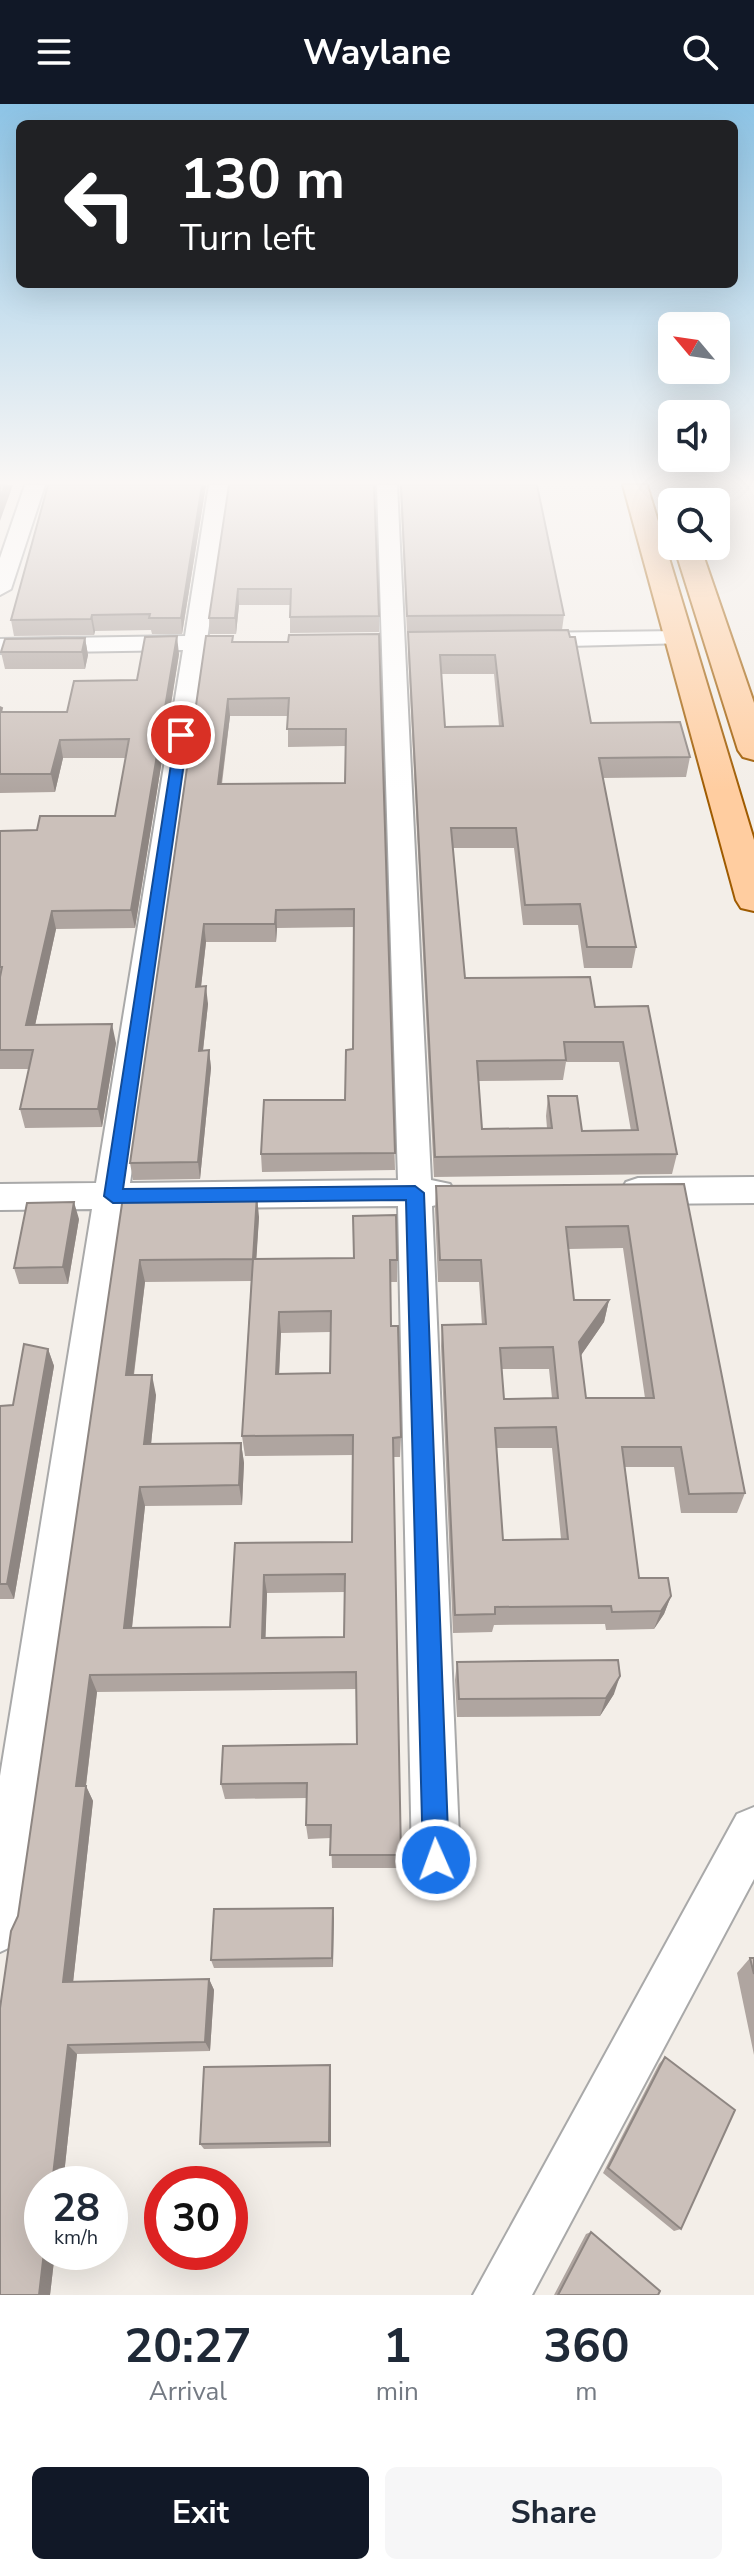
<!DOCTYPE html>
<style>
body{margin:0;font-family:"Nunito Sans",sans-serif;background:#f6f6f7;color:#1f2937;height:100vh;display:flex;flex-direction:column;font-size:30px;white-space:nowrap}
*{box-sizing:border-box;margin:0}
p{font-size:26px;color:#747a83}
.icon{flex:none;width:44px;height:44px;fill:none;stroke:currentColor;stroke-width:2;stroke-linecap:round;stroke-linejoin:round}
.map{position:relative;height:2191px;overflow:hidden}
.details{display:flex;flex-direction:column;background:#fff;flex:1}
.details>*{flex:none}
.banner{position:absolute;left:16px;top:16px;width:722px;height:168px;border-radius:12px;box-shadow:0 8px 32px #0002;background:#202124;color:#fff;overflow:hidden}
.needle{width:52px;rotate:299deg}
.buttons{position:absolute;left:658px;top:208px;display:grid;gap:16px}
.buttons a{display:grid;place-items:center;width:72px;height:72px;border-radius:12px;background:#fff;box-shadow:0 8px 32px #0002;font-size:40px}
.speed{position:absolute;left:24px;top:2062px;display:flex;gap:16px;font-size:40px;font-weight:700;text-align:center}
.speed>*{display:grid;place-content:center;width:104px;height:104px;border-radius:50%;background:#fff;box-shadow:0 8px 32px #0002;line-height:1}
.speed small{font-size:20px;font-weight:400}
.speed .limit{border:12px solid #d22;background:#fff;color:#111}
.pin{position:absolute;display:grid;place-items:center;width:68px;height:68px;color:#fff;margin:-34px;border:4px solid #fff;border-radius:50%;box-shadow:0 2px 8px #0007}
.me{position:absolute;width:88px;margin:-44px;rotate:358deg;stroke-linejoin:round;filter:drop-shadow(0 0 6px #0008)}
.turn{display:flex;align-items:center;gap:28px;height:168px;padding:0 32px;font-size:36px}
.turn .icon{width:104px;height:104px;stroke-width:2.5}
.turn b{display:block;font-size:56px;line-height:68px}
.eta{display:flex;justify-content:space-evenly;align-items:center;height:136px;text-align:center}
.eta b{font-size:48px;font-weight:700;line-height:56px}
.primary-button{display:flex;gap:16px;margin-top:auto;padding:16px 32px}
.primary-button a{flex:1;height:92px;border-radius:12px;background:#111827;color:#fff;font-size:32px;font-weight:700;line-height:92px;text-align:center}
.primary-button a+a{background:#f6f6f7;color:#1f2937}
header{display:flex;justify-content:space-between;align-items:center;height:104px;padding:0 32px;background:#111827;color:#fff;font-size:36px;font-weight:700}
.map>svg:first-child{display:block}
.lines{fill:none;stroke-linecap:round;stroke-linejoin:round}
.minor-casing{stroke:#a9a9a9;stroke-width:4}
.major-casing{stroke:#9f5b00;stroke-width:4}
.minor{fill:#fff;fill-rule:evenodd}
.major{fill:#ffcda0;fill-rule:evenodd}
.wall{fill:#afa5a0;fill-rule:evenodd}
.shaded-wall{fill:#8e8682}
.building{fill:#cbc0ba;stroke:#8e8682;stroke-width:2;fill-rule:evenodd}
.route{fill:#1a73e8;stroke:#114b97;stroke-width:2}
</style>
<header><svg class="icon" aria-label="menu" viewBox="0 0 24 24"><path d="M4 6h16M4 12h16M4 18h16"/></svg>Waylane<svg class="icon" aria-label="search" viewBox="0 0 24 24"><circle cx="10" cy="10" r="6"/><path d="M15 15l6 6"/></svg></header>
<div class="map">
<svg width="754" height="2191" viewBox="0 0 754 2191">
<rect width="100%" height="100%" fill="#f3eee8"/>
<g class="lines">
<defs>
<path id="minor" d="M25 381H45L11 485 0 491V454Z
M209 381H229L130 1079 398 1076 377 381H397L431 1076 450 1080 455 1089 450 1098 432 1102 460 1756 453 1773 436 1780 419 1773 412 1756 398 1102 126 1105 25 1823 17 1840 0 1848V1672L92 1105 0 1106V1080L96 1079 183 546 0 549V535L185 532Z
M680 527 688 529 691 534 688 539 528 543 517 536 528 529Z
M754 1073V1099L638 1100 626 1096 621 1087 626 1078 638 1074Z
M754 1703V1775L532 2191H473L737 1710Z"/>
<path id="major" d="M623 381H647L754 736V807L741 804 736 796Z
M674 442H700L754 599V656L743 653 738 646Z"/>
</defs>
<use href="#minor" class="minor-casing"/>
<use href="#major" class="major-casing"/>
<use href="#minor" class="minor"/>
<use href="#major" class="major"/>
</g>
<path class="wall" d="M48 381H206L182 530H152L151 526 95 527 94 531 14 532 11 516Z
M229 381 379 512V528L290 529V501H239L236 530H210L209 514Z
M400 381H537L564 511 562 526 591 619 690 653 686 673 603 674 636 843 632 864H584L578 821H523L514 744H453L465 874 595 903 648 902 677 1050 672 1070 434 1073 408 547V528H407ZM441 570H494L499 622 445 623ZM566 958H619L631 1027H582L548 992 546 1012 547 1024 482 1025 479 977 563 976Z
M379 530 395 1066 262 1068 261 1050 345 996 353 945 354 823 277 824 276 838H206L201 883 208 900 203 947 209 946 211 964 200 1075 133 1076 130 1059 233 532V538H288ZM230 612H288V643L345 642V679L222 680Z
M85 534 88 551 85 565H5L1 548Z
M179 550 135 824 56 825 35 921 116 939 102 1023 25 1024 20 1005 29 965H0V727L37 726 115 712 126 654H63L55 688 0 689V603L3 608H67L137 576Z
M684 1080 745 1389 737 1409H681L674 1363H625L639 1474 671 1492 664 1510 654 1525 606 1526 605 1520 494 1521 492 1528 453 1529 441 1242 442 1221H482L479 1178H438L435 1105 436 1082ZM623 1144 645 1294H586L581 1251 604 1218 609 1196H574L568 1145ZM502 1265H549L552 1294 504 1295ZM496 1344H552L561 1435 503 1436Z
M194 1085 195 1092 259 1113 256 1155 397 1156V1178H390L391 1222 401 1333 400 1353H393L400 1764H332L331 1734 308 1735 306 1721 307 1694 225 1695 221 1680 357 1640V1585L97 1588 86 1682 93 1697 73 1878 209 1875 214 1886 210 1947 77 1950 63 2080H42V2148H55L50 2191H0L18 1812 124 1086ZM251 1177 242 1332 245 1352 353 1351 352 1438 235 1439 230 1523 132 1524 145 1402 242 1401 244 1359 241 1339 151 1340 156 1291 134 1271 145 1178ZM330 1228V1269L279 1270 281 1229ZM345 1488 344 1533 265 1534 267 1489Z
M79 1115 68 1180H19L14 1164Z
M48 1245 54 1262 14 1495H0V1303L13 1301Z
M457 1558 614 1590 600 1612 457 1613 455 1576Z
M333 1804V1863L214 1864 211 1856Z
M750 1854H754V1951L737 1869Z
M665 1953 681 2125 674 2127 603 2069 659 1960Z
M331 1967V2043L204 2045 200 2040Z
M591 2128 658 2191H554L586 2130Z"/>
<path class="shaded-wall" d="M5 381H13L0 417V394Z
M202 381H206L182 530 181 514Z
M238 485 239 501 236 530 235 514Z
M92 511 95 527 94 531 91 515Z
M177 532 179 550 135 824 131 806Z
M85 534 88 551 85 565 82 548Z
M228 595 230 612 219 697 218 680Z
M60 636 63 654 55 688 51 670Z
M276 806 277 824 276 838 275 820Z
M52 807 56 825 31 940 26 921Z
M204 820 206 838 199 900 196 883Z
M206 882 208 900 201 964 199 947Z
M112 920 116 939 102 1023 98 1005Z
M209 946 211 964 200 1075 198 1058Z
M257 1091 259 1113 255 1177 253 1155Z
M74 1098 79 1115 68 1180 63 1163Z
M140 1156 145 1178 131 1291 126 1271Z
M609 1196 604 1218 575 1260 579 1238Z
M279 1208 281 1229 278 1291 276 1270Z
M48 1245 54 1262 14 1495 7 1480Z
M152 1271 156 1291 149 1360 144 1340Z
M241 1339 244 1359 242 1401 239 1381Z
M140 1383 145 1402 130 1541 124 1524Z
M264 1471 267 1489 265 1551 262 1534Z
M671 1492 664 1510 654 1525 661 1507Z
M90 1571 97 1588 84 1697 76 1682Z
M620 1572 614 1590 600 1612 606 1594Z
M86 1682 93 1697 72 1888 63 1878Z
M333 1804 334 1814 333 1863 332 1854Z
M209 1875 214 1886 210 1947 205 1938Z
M68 1941 77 1950 63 2080H52Z
M330 1961 331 1967V2043L329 2038Z
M44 2148H55L50 2191H39Z"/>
<path class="building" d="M0 381H5L0 394Z
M48 381H202L181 514H149L150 510 92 511 91 515 11 516Z
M229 381H374L379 512 290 513 291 485H238L235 514H209Z
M401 381H537L564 511 407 512Z
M568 526 570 533H575L591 619 680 618 690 653 599 654 636 843H587L580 800 525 801 516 724H451L465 874 590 873 595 903 648 902 677 1050 435 1053 408 528ZM440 551H495L503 622 445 623ZM564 938H623L638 1026 582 1027 577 992H548L552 1024 482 1025 477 957 566 956Z
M379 530 395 1049 261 1050 264 996H345L346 946 353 945 354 805 276 806 275 820H204L196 883 206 882 199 947 209 946 198 1058 130 1059 206 532H233L232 538H288L289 531ZM289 594 287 625H346L345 679 218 680 228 595Z
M177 532 131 806 52 807 26 921 112 920 98 1005H20L33 946H0V873L2 863H0V727L37 726 40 712H115L129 635 60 636 51 670H0V603L2 604 1 608H67L74 577 137 576 145 533Z
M85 534 82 548H1L5 535Z
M684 1080 745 1389 689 1390 681 1343H622L639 1474H668L671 1492 661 1507 612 1508 611 1502 495 1503V1510L455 1511 442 1221 486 1220 481 1156H440L436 1082ZM628 1122 654 1294H586L579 1238 609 1196H574L566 1123ZM553 1243 558 1294 504 1295 500 1244ZM556 1323 568 1435 503 1436 495 1324Z
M194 1085 193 1092 257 1091 253 1155 354 1154 353 1112 396 1111 397 1156H390L391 1222H398L401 1333 393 1334 401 1751H330L331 1721H306L307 1679 221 1680 223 1642 357 1640 356 1568 90 1571 76 1682H86L63 1878 209 1875 205 1938 68 1941 52 2080H42V2148H44L39 2191H0V1904L11 1827 18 1812 124 1086ZM253 1155 242 1332 353 1331 352 1438 235 1439 230 1523 124 1524 140 1383 239 1381 241 1339 144 1340 152 1271H126L140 1156ZM331 1207 330 1269 276 1270 279 1208ZM345 1470 344 1533 262 1534 264 1471Z
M74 1098 63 1163 14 1164 27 1099Z
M24 1240 48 1245 7 1480H0V1302L13 1301Z
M618 1556 620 1572 606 1594 459 1595 457 1558Z
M333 1804 332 1854 211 1856 214 1805Z
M750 1854H754V1870Z
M665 1953 735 2006 681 2125 608 2064Z
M330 1961 329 2038 200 2040 204 1963Z
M591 2128 660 2187 658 2191H558Z"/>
<linearGradient id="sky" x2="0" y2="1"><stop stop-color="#8dc4e6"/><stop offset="0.55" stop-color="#faf7f5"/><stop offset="1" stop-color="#faf7f5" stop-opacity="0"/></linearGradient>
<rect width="754" height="688" fill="url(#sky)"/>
<path class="route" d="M176 628 188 631 123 1085 415 1082 424 1089 449 1756 445 1765 436 1769 427 1765 423 1756 406 1096 113 1099 104 1092Z"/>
</svg>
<div class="buttons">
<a><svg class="needle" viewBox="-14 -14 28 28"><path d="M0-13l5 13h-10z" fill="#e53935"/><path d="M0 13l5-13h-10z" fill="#747a83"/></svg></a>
<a><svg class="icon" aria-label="sound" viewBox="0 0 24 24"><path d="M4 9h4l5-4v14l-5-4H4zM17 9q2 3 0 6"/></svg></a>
<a><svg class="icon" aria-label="search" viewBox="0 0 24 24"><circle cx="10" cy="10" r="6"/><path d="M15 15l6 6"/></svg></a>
</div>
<div class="speed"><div>28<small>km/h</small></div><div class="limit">30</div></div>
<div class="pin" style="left:181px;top:631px;background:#d93025"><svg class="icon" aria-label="arrive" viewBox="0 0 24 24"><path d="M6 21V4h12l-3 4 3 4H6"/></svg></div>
<svg class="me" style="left:436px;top:1756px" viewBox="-20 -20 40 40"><circle r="17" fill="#1a73e8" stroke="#fff" stroke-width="3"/><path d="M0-11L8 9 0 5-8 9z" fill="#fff"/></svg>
<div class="banner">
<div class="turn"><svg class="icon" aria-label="left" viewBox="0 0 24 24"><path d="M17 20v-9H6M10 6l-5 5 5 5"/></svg><div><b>130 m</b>Turn left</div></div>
</div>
</div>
<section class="details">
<div class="eta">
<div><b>20:27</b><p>Arrival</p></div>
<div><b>1</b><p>min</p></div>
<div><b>360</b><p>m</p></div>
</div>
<div class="primary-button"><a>Exit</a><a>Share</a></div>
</section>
